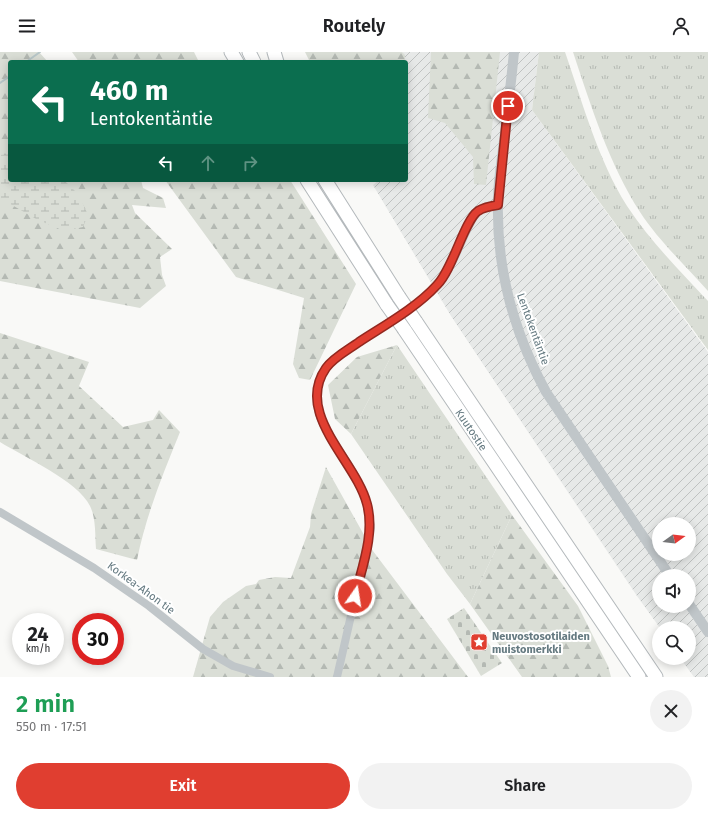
<!DOCTYPE html>
<meta charset="utf-8">
<style>
body{margin:0;font-family:"Fira Sans",sans-serif;background:#f2f2f2;color:#202124;height:100vh;display:flex;flex-direction:column;font-size:15px;white-space:nowrap}
*{box-sizing:border-box;margin:0}
p{font-size:13px;color:#757577}
.icon{flex:none;width:22px;height:22px;fill:none;stroke:currentColor;stroke-width:2;stroke-linecap:round;stroke-linejoin:round}
.map{position:relative;height:625px;overflow:hidden}
.sheet{display:flex;flex-direction:column;background:#fff;flex:1}
.sheet>*{flex:none}
.banner{position:absolute;left:8px;top:8px;width:400px;height:122px;border-radius:4px;box-shadow:0 2px 10px #0003;background:#0b6e4f;color:#fff;overflow:hidden}
.needle{width:26px;rotate:75deg}
.tools{position:absolute;left:652px;top:465px;display:grid;gap:8px}
.tools a{display:grid;place-items:center;width:44px;height:44px;border-radius:50%;background:#fff;box-shadow:0 2px 10px #0003;font-size:20px}
.speed{position:absolute;left:12px;top:561px;display:flex;gap:8px;font-size:20px;font-weight:700;text-align:center}
.speed>*{display:grid;place-content:center;width:52px;height:52px;border-radius:50%;background:#fff;box-shadow:0 2px 10px #0003;line-height:1}
.speed small{font-size:10px;font-weight:400}
.speed .limit{border:6px solid #d22;background:#fff;color:#111}
.pin{position:absolute;display:grid;place-items:center;width:34px;height:34px;color:#fff;margin:-17px;border:2px solid #fff;border-radius:50%;box-shadow:0 1px 4px #0007}
.me{position:absolute;width:44px;margin:-22px;rotate:13deg;stroke-linejoin:round;filter:drop-shadow(0 0 3px #0008)}
.turn{display:flex;align-items:center;gap:14px;height:84px;padding:0 16px;font-size:18px}
.turn .icon{width:52px;height:52px;stroke-width:2.5}
.turn b{display:block;font-size:28px;line-height:34px}
.lanes{display:flex;align-items:center;height:38px;padding:0 16px;background:#0003;justify-content:center;gap:20px;direction:ltr}
.lanes .off{opacity:.35}
.round{display:grid;place-items:center;flex:none;width:42px;height:42px;border-radius:21px;background:#f2f2f2}
.head{display:flex;align-items:center;justify-content:space-between;height:68px;padding:0 16px}
h1{font-size:24px;font-weight:600;line-height:30px;color:#1e9e55}
.cta{display:flex;gap:8px;margin-top:auto;padding:8px 16px}
.cta a{flex:1;height:46px;border-radius:24px;background:#e03e30;color:#fff;font-size:16px;font-weight:600;line-height:46px;text-align:center}
.cta a+a{background:#f2f2f2;color:#202124}
header{display:flex;justify-content:space-between;align-items:center;height:52px;padding:0 16px;background:#fff;font-size:18px;font-weight:600}
.map>svg:first-child{display:block}
.industrial{fill:url(#industrial-furrows);fill-rule:evenodd}
.grass{fill:url(#grass-tufts)}
.forest{fill:url(#forest-firs)}
.wetland{fill:url(#wetland-marsh)}
.cemetery{fill:url(#cemetery-stones)}
.lines{fill:none;stroke-linecap:round;stroke-linejoin:round}
.stream{stroke:#b7c6c8;stroke-width:2}
.trunk-casing{stroke:#b4b9bc;stroke-width:15}
.minor{stroke:#c0c6c9;stroke-width:8}
.tertiary{stroke:#c0c6c9;stroke-width:10}
.trunk{stroke:#fff;stroke-width:13}
.trunk-bridge-casing{stroke:#b4b9bc;stroke-width:15;stroke-linecap:butt}
.trunk-bridge{stroke:#fff;stroke-width:13}
.route-casing{stroke:#92281f;stroke-width:10}
.route{stroke:#e03e30;stroke-width:7}
.labels{text-anchor:middle;dominant-baseline:central;stroke-width:4;stroke-linejoin:round;paint-order:stroke}
.street-label{font-size:11px;fill:#657a81;stroke:#fff}
.poi-label{font-size:11px;font-weight:bold;fill:#657a81;stroke:#fff;text-anchor:start}
</style>
<header><svg class="icon" aria-label="menu" viewBox="0 0 24 24"><path d="M4 6h16M4 12h16M4 18h16"/></svg>Routely<svg class="icon" aria-label="person" viewBox="0 0 24 24"><circle cx="12" cy="8" r="4"/><path d="M4 21q1-7 8-7t8 7"/></svg></header>
<div class="map">
<svg width="708" height="625" viewBox="0 0 708 625">
<defs>
<pattern id="industrial-furrows" width="10" height="10" patternUnits="userSpaceOnUse"><rect width="10" height="10" fill="#e7e9e8"/><path d="M-1 1l2-2M0 10L10 0M9 11l2-2" fill="none" stroke="#bfc2c1"/></pattern>
<pattern id="grass-tufts" width="24" height="20" patternUnits="userSpaceOnUse"><rect width="24" height="20" fill="#daded6"/><path d="M3 7l-1-3M5 7V3M7 7l1-3M15 17l-1-3M17 17v-4M19 17l1-3" fill="none" stroke="#b4b9b3"/></pattern>
<pattern id="forest-firs" width="22" height="20" patternUnits="userSpaceOnUse"><rect width="22" height="20" fill="#daded6"/><path d="M5 1l3.5 6h-7zM16 11l3.5 6h-7z" fill="#b4b9b3"/></pattern>
<pattern id="wetland-marsh" width="20" height="14" patternUnits="userSpaceOnUse"><rect width="20" height="14" fill="#daded6"/><path d="M1 5h8M5 5V1M11 12h8M15 12V8" fill="none" stroke="#b4b9b3"/></pattern>
<pattern id="cemetery-stones" width="16" height="16" patternUnits="userSpaceOnUse"><rect width="16" height="16" fill="#daded6"/><path d="M2 7V4a2 2 0 0 1 4 0v3zM10 15v-3a2 2 0 0 1 4 0v3z" fill="#b4b9b3"/></pattern>
</defs>
<rect width="100%" height="100%" fill="#f9f9f7"/>
<path class="industrial" d="M402 0H539L532 58 708 300V625H694L680 606H689V576H660L637 544 451 264 373 133 379 128H406V10H404ZM659 472H689V502H659ZM659 524H689V554H659Z"/>
<path class="grass" d="M539 0H565C583 52 598 108 627 154 650 189 680 219 708 249V298L532 58Z
M573 0H708V239C686 214 658 188 640 160 609 112 591 54 573 0Z
M397 293 512 463 470 552 447 522 351 382Z"/>
<path class="forest" d="M0 0H39L48 10H10V128H141L143 136 163 146 166 156 132 153 135 161 172 197 160 205 162 223 166 234 140 256 0 229Z
M72 0H194L199 10H79Z
M305 0H402L405 3V10H310Z
M431 0H500L486 133 474 132 473 105 445 71 428 66Z
M165 128H290L356 232 310 328 299 326 293 312 304 246 236 225Z
M0 281 89 310 79 334 123 375 153 368 159 358 180 380C163 422 146 463 137 508L96 497C95 483 96 466 90 454 78 429 24 405 0 390Z
M397 293 351 382 335 367 328 333 357 305Z
M326 415 373 499 468 625H193L210 565 223 550 246 534 256 532 259 528 275 525 291 526 310 475 311 462Z
M512 463 578 554 608 614 611 625H522L470 552Z"/>
<path class="wetland" d="M10 102V128H64L79 143 88 163 83 175 64 179 36 167 0 146V103Z"/>
<path class="cemetery" d="M464 556 502 611 481 624 447 567Z"/>
<g class="lines">
<path class="stream" d="M26 10 40 0
M0 31 10 24"/>
<defs>
<path id="trunk" d="M231 0 237 10
M249 0 254 10
M274 0 277 10
M307 128 387 253
M325 128 399 245
M416 270 656 625
M404 277 639 625"/>
</defs>
<use href="#trunk" class="trunk-casing"/>
<path class="minor" d="M0 460 94 516 149 554 203 597 233 614 270 625
M337 625 371 476C369 457 364 439 354 422 342 399 321 379 317 353 315 340 319 326 326 315 334 305 347 298 357 291 381 275 420 253 438 232 456 212 462 182 477 160L487 154 498 153"/>
<path class="tertiary" d="M514 0C511 32 507 64 503 97 501 114 498 131 498 148 496 216 514 281 546 340L670 524
M689 552 708 580"/>
<use href="#trunk" class="trunk"/>
<defs>
<path id="trunk-bridge" d="M399 245 416 270
M387 253 404 277"/>
</defs>
<use href="#trunk-bridge" class="trunk-bridge-casing"/>
<use href="#trunk-bridge" class="trunk-bridge"/>
</g>
<g class="lines">
<defs>
<path id="route" d="M355 544C362 515 375 482 367 452 356 409 294 362 326 316 334 305 348 298 359 290 385 273 416 256 437 233 453 217 464 169 478 159 484 155 491 154 498 153L508 54"/>
</defs>
<use href="#route" class="route-casing"/>
<use href="#route" class="route"/>
</g>
<defs>
<symbol id="sight-square" viewBox="-11 -11 22 22"><rect x="-9" y="-9" width="18" height="18" rx="4" fill="#e03e30" stroke="#fff"/><path d="M0-6L1.8-2.2L6-1.7L2.9 1.2L3.7 5.4L0 3.3L-3.7 5.4L-2.9 1.2L-6-1.7L-1.8-2.2Z" fill="#fff"/></symbol>
</defs>
<g fill-rule="evenodd">
<use href="#sight-square" x="469" y="580" width="20" height="20"/>
</g>
<g class="labels">
<g class="street-label">
<text transform="translate(533 277) rotate(70)">Lentokentäntie</text>
<text transform="translate(471 378) rotate(56)">Kuutostie</text>
<text transform="translate(141 536) rotate(36)">Korkea-Ahon tie</text>
</g>
<g class="poi-label">
<text x="492" y="584">Neuvostosotilaiden<tspan x="492" dy="13">muistomerkki</tspan></text>
</g>
</g>
</svg>
<div class="tools">
<a><svg class="needle" viewBox="-14 -14 28 28"><path d="M0-13l5 13h-10z" fill="#e53935"/><path d="M0 13l5-13h-10z" fill="#757577"/></svg></a>
<a><svg class="icon" aria-label="sound" viewBox="0 0 24 24"><path d="M4 9h4l5-4v14l-5-4H4zM17 9q2 3 0 6"/></svg></a>
<a><svg class="icon" aria-label="search" viewBox="0 0 24 24"><circle cx="10" cy="10" r="6"/><path d="M15 15l6 6"/></svg></a>
</div>
<div class="speed"><div>24<small>km/h</small></div><div class="limit">30</div></div>
<div class="pin" style="left:508px;top:54px;background:#d93025"><svg class="icon" aria-label="arrive" viewBox="0 0 24 24"><path d="M6 21V4h12l-3 4 3 4H6"/></svg></div>
<svg class="me" style="left:355px;top:544px" viewBox="-20 -20 40 40"><circle r="17" fill="#e03e30" stroke="#fff" stroke-width="3"/><path d="M0-11L8 9 0 5-8 9z" fill="#fff"/></svg>
<div class="banner">
<div class="turn"><svg class="icon" aria-label="left" viewBox="0 0 24 24"><path d="M17 20v-9H6M10 6l-5 5 5 5"/></svg><div><b>460 m</b>Lentokentäntie</div></div>
<div class="lanes"><svg class="icon" aria-label="left" viewBox="0 0 24 24"><path d="M17 20v-9H6M10 6l-5 5 5 5"/></svg><svg class="icon off" aria-label="ahead" viewBox="0 0 24 24"><path d="M12 20V5M6 11l6-6 6 6"/></svg><svg class="icon off" aria-label="right" viewBox="0 0 24 24"><path d="M7 20v-9h11M14 6l5 5-5 5"/></svg></div>
</div>
</div>
<section class="sheet">
<div class="head"><div><h1>2 min</h1><p>550 m · 17:51</p></div><a class="round"><svg class="icon" aria-label="close" viewBox="0 0 24 24"><path d="M6 6l12 12M18 6L6 18"/></svg></a></div>
<div class="cta"><a>Exit</a><a>Share</a></div>
</section>
